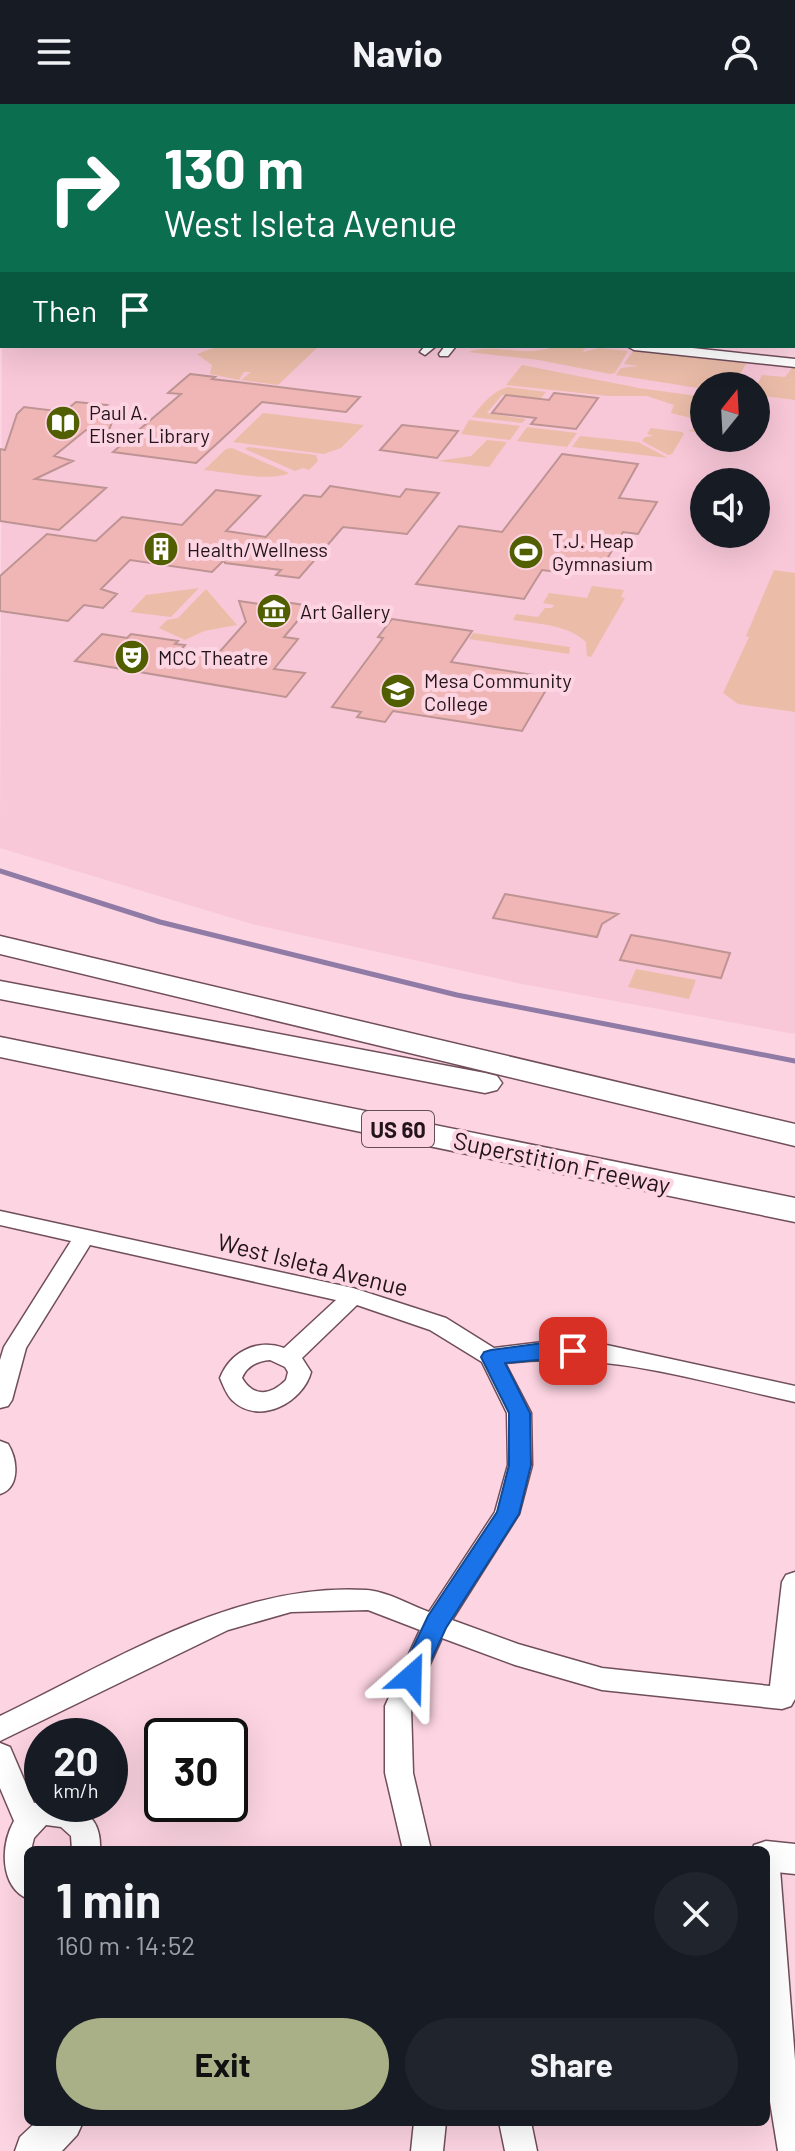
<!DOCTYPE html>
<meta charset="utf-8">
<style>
body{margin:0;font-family:Barlow,sans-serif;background:#20242c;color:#f1f3f6;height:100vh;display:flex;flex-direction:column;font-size:30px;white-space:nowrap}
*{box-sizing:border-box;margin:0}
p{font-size:26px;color:#9ea1a6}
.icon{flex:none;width:44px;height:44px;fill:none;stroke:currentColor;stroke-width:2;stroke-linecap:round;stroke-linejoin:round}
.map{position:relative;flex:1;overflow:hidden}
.details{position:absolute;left:24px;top:1742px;width:746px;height:280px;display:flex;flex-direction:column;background:#171b24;border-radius:12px;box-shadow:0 8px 32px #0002}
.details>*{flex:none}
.guide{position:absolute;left:0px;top:0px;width:796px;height:244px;box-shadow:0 8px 32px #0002;background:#0b6e4f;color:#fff;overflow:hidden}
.needle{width:52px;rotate:18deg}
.controls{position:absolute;left:690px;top:268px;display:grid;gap:16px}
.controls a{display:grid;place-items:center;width:80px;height:80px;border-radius:50%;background:#171b24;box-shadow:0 8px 32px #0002;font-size:40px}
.speed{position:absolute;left:24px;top:1614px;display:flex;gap:16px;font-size:40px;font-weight:700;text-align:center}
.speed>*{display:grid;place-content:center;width:104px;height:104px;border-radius:50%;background:#171b24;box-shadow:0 8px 32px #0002;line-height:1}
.speed small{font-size:20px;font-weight:400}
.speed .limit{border:4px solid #111;border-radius:12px;background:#fff;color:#111}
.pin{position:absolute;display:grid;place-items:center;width:68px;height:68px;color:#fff;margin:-34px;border-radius:16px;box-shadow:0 4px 12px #0006}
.me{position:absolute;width:88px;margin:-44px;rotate:25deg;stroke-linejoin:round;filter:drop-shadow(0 0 6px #0008)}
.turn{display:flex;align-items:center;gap:28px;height:168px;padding:0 32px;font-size:36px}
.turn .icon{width:104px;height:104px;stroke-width:2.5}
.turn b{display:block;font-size:56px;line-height:68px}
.then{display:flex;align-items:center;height:76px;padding:0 32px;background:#0003;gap:16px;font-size:30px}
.round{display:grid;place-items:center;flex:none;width:84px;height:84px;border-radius:42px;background:#20242c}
.overview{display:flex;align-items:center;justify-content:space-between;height:136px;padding:0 32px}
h1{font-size:48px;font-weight:700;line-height:60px}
.primary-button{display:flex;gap:16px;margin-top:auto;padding:16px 32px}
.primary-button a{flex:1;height:92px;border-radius:48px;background:#a9b087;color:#111;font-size:32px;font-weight:700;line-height:92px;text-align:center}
.primary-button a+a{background:#20242c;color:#f1f3f6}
header{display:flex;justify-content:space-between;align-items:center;height:104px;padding:0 32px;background:#171b24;font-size:36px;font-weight:700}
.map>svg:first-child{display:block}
.built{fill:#f8c7d8;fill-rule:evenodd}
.green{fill:#ebbda9}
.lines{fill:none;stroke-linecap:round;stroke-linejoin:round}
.stream{stroke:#8f7ba5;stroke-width:5}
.building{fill:#f0b6b5;stroke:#bd9493;stroke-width:2}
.minor-casing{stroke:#704e5b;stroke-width:3}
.tertiary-casing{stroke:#704e5b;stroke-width:3}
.secondary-casing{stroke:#704e5b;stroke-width:3}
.motorway-casing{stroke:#704e5b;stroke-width:3}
.minor{fill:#fff;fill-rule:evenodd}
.tertiary{fill:#fff;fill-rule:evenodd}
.secondary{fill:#fff;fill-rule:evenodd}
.motorway{fill:#fff;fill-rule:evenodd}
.route{fill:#1a73e8;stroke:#114b97;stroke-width:2}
.labels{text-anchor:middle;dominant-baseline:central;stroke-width:8;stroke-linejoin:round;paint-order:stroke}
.far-poi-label{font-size:20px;fill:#22141a;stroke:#fdd4e2;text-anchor:start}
.shield{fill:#fdd4e2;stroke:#644e56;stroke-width:2}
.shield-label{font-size:22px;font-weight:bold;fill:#22141a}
.street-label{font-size:24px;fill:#22141a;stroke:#fdd4e2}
</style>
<header><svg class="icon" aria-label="menu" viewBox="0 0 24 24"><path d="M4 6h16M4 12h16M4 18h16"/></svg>Navio<svg class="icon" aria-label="person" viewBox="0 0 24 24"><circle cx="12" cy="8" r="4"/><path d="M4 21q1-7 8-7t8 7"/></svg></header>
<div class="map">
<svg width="795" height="2047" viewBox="0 0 795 2047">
<rect width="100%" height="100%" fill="#fdd4e2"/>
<path class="built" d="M2 238V242H619L795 261V930L522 880 252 820 0 744ZM704 282H756V334H704ZM704 378H756V430H704Z"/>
<path class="green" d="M219 242H319L278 281 241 276 251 268H244L239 276 210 270 212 261 197 250Z
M556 242 585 244 583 248 599 244 628 247 615 269 610 270 539 256 468 248C498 238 523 255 556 242Z
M633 247 744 259 746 260 733 282H704V285L616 271 621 264 638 262 624 260Z
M522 261 639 284 704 293V329L688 327 698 323 693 320 695 315 671 309 674 301 647 292H608L506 281Z
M792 264H795V296L756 291V283L762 271 785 273Z
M508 283 546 288 540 295 502 291 487 309 526 315 522 319 472 313C481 302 493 286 508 283Z
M263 309 364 321 341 344 324 350 233 338Z
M469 316 520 322 510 336 461 330Z
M527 323 577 329 567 343 517 337Z
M651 324 682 328 684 330 672 350 668 351 642 337 645 333 653 332 647 330Z
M580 332 638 338 668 354 572 343Z
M487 336 507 338 489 363 438 357 471 352Z
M248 343 316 351 318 357 309 366 303 364 295 367 245 345Z
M232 344 289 369C273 378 224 368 204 366L226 345Z
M774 466 795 469V608L738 600 723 589 749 533 746 532Z
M592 482 624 486 621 493 625 494 591 553 587 552 586 538C567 520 537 520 513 516L516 510 538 513 545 504H552L554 501 543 499 549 489 587 494Z
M199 484 171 513 130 508 146 491Z
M206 485 237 521 204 527 185 536 159 524 167 516 178 514Z
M473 529 570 543 569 550 469 535Z
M636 865 696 876 689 895 628 883Z"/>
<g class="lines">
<path class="stream" d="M0 767 160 818 457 891 795 957"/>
</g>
<path class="building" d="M190 270 215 273 212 275 360 293 346 308 262 298 196 359 113 348 181 290 168 289Z
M554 289 598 294 576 325 531 320 536 314 492 309 506 291 549 296Z
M76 298 107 301 100 306 116 308 107 331 86 326 54 352 73 357 35 375 106 384 59 426 0 417V345L5 346 17 310 24 303 64 308Z
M402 321 458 327 437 354 380 346Z
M562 350 638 360 619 394 657 398 638 430 623 428 604 460 574 456 566 469 542 466 524 495 416 480 459 422 502 428Z
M330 382 400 393 406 385 439 389 407 430 343 423 299 474 276 471 281 466 225 459 224 456 212 468 130 456 101 485 117 490 103 504 84 501 68 517 0 507V472L47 430 96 437 122 413 182 421 216 386 260 392 226 427 266 433 304 391 321 393Z
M266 495 310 502 284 533 298 535 274 565 305 569 286 593 75 557 102 530 127 534 131 530 178 537 175 540 185 541 180 547 216 552 246 518 239 497 260 500Z
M392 515 472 527 451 558 553 574 522 627 393 607 385 618 357 613 361 608 332 603 383 534 378 533Z
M505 790 618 810 602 820 597 833 493 814Z
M631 831 666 837 730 849 721 874 620 856Z"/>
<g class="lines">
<defs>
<path id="minor" d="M517 0H548L550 2H519Z
M794 14H795V18H794Z
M425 242H436L425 251 420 248Z
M445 242H456L448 252H440L439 250Z
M0 1107 353 1184 446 1214 494 1244 543 1238 602 1240 795 1282V1298C699 1277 604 1246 505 1259L531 1309 532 1361 519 1410 452 1516 518 1540 602 1564 770 1582 782 1478 786 1471 795 1468V1595L791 1602 782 1605 602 1586 515 1561 442 1534 411 1602 413 1669 431 1746H403L385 1669V1602L420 1526 368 1506 291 1508 228 1526 0 1637V1612C114 1557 236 1478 366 1486 386 1487 410 1501 429 1508L495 1408 508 1361 507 1309 482 1258 430 1226 357 1201 302 1254 311 1268C303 1298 260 1322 233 1297 227 1292 223 1281 220 1274 230 1248 257 1234 284 1244L336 1196 90 1141 26 1244 12 1296 8 1302 0 1304V1256L4 1243 71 1137 0 1121ZM270 1256 285 1263 288 1268 286 1276C271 1291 254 1294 242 1274 247 1262 257 1257 270 1256Z
M0 1337 8 1340C18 1356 20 1384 0 1390Z
M0 1639 10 1643 34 1699 42 1697V1700C74 1700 102 1706 100 1746H72L71 1732 61 1723 46 1721 34 1734 31 1746H28V1795C0 1783 0 1742 14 1717L0 1684Z
M766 1752 776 1756 780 1765 795 1956V2047H778L766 1973Z
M414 2018H446L443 2047H411Z
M499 2018H531L537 2047H505Z"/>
<path id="tertiary" d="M766 1737 795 1740V1770L766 1767V1746H752L754 1741Z
M36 2018H83L77 2031 62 2047H15L20 2033Z"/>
<path id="secondary" d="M315 0H327L314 2Z
M0 171 2 172V180L0 179Z
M0 219H2L0 229Z
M627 242H674L795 255V263L634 246Z"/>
<path id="motorway" d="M0 832 795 1020V1042L0 850Z
M0 877 485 969 497 972 502 979 497 986 485 989 0 895Z
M0 933 795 1094V1118L0 953Z"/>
</defs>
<use href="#minor" class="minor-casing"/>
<use href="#tertiary" class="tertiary-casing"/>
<use href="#secondary" class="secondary-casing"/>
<use href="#motorway" class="motorway-casing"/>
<use href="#minor" class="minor"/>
<use href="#tertiary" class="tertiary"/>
<use href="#secondary" class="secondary"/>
<use href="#motorway" class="motorway"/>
</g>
<path class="route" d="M543 1239 580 1242 583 1247 580 1252 505 1259 530 1309 531 1361 519 1410 446 1524 420 1580 411 1583 403 1580 399 1573 428 1512 497 1408 509 1361V1309L481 1253 484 1248 491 1246Z"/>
<defs>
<symbol id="library-disc" viewBox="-11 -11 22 22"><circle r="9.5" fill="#525f00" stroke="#fdd4e2"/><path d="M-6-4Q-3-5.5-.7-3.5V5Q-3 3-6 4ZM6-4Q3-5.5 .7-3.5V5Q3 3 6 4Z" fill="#fff"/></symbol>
<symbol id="building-disc" viewBox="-11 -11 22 22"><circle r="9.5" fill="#525f00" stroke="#fdd4e2"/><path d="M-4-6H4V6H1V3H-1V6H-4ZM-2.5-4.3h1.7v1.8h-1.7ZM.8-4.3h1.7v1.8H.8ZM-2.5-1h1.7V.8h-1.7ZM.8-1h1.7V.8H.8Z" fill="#fff"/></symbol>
<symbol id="stadium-disc" viewBox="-11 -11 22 22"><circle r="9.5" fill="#525f00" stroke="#fdd4e2"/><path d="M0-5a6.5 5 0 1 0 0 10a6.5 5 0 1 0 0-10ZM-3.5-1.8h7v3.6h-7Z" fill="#fff"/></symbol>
<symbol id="museum-disc" viewBox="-11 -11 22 22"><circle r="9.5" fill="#525f00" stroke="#fdd4e2"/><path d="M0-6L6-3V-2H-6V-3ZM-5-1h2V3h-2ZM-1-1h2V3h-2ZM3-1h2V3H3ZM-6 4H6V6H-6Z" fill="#fff"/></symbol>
<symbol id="theatre-disc" viewBox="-11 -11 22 22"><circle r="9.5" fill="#525f00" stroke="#fdd4e2"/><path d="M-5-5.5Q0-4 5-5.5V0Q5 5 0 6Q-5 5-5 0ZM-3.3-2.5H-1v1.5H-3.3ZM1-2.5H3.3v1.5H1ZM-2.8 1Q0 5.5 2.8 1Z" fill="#fff"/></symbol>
<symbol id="university-disc" viewBox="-11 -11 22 22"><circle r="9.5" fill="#525f00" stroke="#fdd4e2"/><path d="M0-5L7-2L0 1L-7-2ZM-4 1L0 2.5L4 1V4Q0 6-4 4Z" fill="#fff"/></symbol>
</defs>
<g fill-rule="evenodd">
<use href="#library-disc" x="43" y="299" width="40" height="40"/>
<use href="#building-disc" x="141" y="425" width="40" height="40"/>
<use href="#stadium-disc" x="506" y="428" width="40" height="40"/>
<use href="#museum-disc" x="254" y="487" width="40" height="40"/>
<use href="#theatre-disc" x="112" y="533" width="40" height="40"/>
<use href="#university-disc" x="378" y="567" width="40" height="40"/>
</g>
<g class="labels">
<g class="far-poi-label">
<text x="89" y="308">Paul A.<tspan x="89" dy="23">Elsner Library</tspan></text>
<text x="552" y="436">T.J. Heap<tspan x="552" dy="23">Gymnasium</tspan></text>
<text x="187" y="445">Health/Wellness</text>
<text x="300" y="507">Art Gallery</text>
<text x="158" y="553">MCC Theatre</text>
<text x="424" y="576">Mesa Community<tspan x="424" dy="23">College</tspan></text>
</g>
<rect class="shield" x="362" y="1007" width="72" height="36" rx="6"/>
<g class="shield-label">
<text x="398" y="1025">US 60</text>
</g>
<g class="street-label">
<text transform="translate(562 1058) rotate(12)">Superstition Freeway</text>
<text transform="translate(313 1160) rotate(14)">West Isleta Avenue</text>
</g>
</g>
</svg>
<div class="controls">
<a><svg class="needle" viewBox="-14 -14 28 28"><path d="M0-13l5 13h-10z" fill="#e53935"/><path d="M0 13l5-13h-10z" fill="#9ea1a6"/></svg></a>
<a><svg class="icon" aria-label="sound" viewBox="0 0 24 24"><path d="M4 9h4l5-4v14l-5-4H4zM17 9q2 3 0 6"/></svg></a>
</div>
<div class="speed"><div>20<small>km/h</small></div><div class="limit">30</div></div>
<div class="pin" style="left:573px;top:1247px;background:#d93025"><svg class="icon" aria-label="arrive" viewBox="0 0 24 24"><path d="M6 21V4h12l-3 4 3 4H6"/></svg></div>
<svg class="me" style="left:411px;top:1573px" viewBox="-20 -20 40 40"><path d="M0-17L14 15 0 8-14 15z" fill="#1a73e8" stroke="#fff" stroke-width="4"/></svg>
<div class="guide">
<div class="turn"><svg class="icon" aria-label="right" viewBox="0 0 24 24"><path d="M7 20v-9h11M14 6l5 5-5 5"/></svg><div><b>130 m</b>West Isleta Avenue</div></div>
<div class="then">Then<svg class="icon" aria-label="arrive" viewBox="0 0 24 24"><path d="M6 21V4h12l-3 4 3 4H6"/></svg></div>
</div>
<section class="details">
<div class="overview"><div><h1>1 min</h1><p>160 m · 14:52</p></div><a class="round"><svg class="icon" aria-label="close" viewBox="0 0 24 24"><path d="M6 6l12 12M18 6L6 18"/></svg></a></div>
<div class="primary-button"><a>Exit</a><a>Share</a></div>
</section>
</div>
